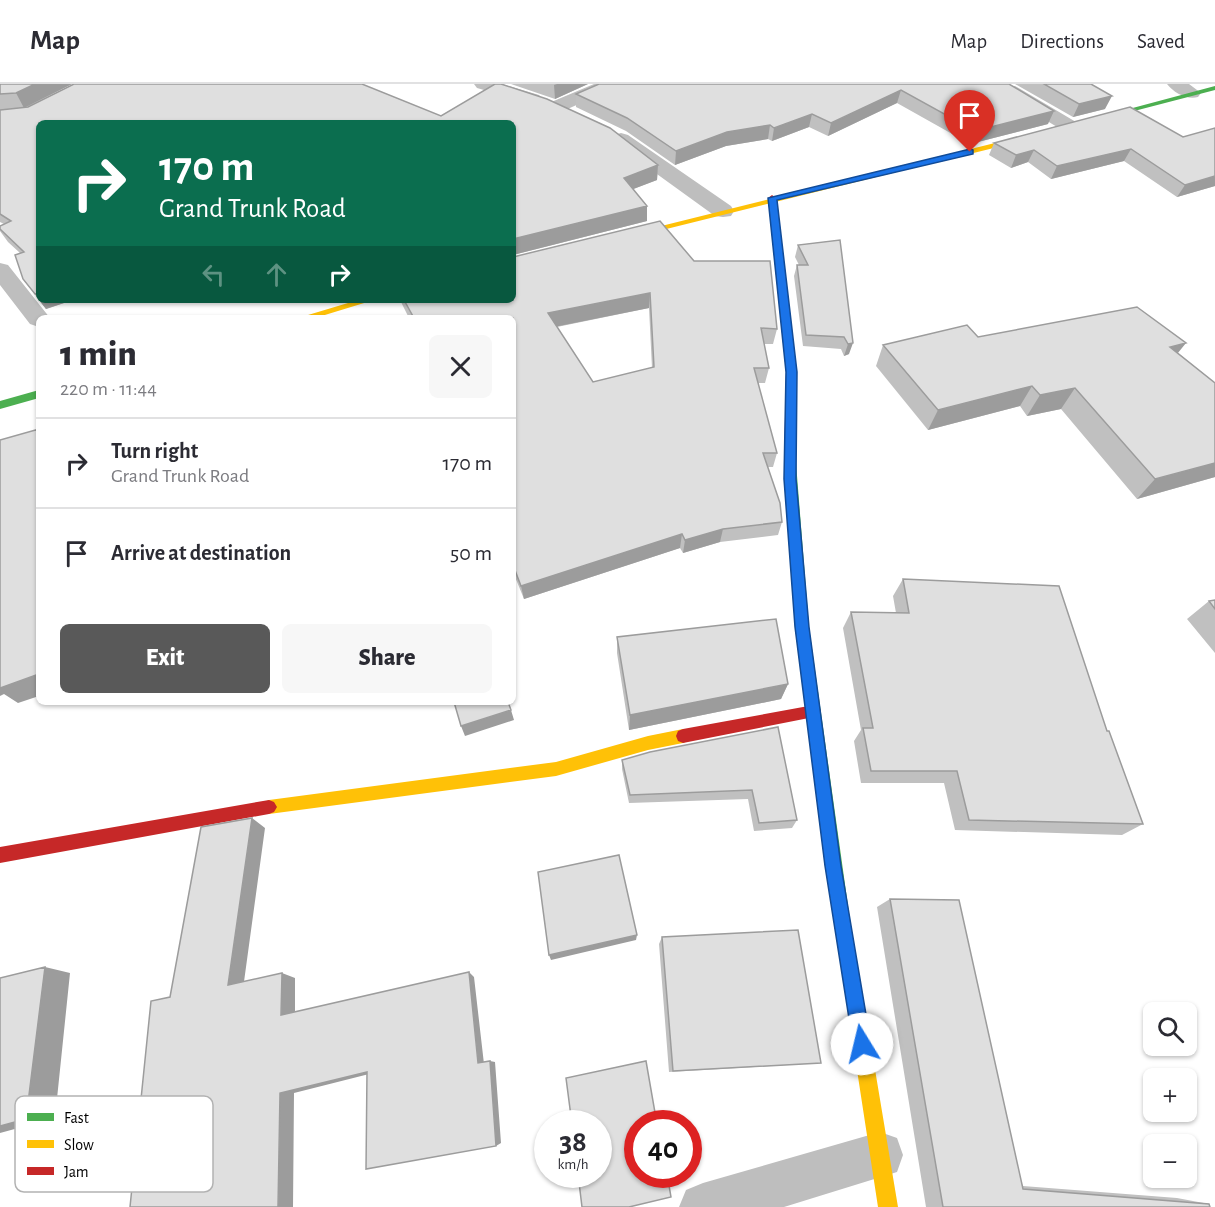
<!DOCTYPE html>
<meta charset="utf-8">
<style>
body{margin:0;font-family:"Alegreya Sans",sans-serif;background:#f7f7f7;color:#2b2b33;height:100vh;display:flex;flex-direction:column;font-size:22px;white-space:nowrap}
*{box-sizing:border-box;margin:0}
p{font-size:20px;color:#7c7c81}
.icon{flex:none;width:33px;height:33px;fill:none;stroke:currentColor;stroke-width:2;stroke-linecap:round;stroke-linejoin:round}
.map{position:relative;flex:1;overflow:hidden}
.panel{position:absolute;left:36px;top:231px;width:480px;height:390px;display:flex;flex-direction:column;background:#fff;border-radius:9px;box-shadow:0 2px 4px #0004}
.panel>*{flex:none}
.guide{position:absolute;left:36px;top:36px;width:480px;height:183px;border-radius:9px;box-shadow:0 2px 4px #0004;background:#0b6e4f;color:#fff;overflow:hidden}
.buttons{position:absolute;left:1143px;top:918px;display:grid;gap:12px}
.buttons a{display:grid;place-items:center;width:54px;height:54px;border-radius:9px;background:#fff;box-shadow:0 2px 4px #0004;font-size:30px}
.speed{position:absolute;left:534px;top:1026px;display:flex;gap:12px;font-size:30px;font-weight:700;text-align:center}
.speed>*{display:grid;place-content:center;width:78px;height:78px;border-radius:50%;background:#fff;box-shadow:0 2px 4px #0004;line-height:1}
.speed small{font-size:15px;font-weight:400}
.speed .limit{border:9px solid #d22;background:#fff;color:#111}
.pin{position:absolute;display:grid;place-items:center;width:51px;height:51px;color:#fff;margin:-62px -26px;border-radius:50% 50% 50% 0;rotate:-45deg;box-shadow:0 0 6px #0007}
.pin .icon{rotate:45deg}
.me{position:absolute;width:66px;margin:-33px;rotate:351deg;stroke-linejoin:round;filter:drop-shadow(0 0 4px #0008)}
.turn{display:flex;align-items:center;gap:21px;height:126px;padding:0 24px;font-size:27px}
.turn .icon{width:78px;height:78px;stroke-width:2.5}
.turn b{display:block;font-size:42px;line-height:51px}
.lanes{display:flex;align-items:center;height:57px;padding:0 24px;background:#0003;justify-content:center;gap:30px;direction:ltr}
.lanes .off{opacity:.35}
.round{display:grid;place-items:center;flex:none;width:63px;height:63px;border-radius:9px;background:#f7f7f7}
.head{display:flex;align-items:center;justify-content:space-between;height:102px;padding:0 24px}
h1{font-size:36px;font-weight:800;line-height:45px}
.button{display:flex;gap:12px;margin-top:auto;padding:12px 24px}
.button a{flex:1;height:69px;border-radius:9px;background:#595959;color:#fff;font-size:24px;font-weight:800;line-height:69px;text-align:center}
.button a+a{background:#f7f7f7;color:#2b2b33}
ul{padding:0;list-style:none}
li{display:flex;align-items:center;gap:18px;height:90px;padding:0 24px;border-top:2px solid #e1e1e2}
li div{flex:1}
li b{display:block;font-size:22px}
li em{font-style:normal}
header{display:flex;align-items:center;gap:36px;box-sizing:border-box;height:84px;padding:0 30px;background:#fff;border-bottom:2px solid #e1e1e2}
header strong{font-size:28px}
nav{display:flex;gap:33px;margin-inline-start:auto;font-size:21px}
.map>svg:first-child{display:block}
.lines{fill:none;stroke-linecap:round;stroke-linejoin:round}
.street{fill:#bebebe;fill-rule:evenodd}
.fast{fill:#4caf50;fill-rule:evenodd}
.slow{fill:#ffc107;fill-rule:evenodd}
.jam{fill:#c62828;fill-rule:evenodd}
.wall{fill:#c0c0c0;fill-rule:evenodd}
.shaded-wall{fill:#9c9c9c}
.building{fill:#dfdfdf;stroke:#9c9c9c;stroke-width:1.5;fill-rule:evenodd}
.route{fill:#1a73e8;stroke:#114b97;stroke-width:1.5}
.key{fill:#fff;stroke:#b2b2b2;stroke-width:1.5}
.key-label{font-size:16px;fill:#000}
</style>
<header>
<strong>Map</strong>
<nav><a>Map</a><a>Directions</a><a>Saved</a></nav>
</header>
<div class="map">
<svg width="1215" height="1123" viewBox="0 0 1215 1123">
<rect width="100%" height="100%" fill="#fff"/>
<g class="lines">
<path class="street" d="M474 0H502L539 11 542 15 539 19 533 20 477 4Z
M594 0H618L615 4 563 27H549L547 23 549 19Z
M981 0 1015 2 1076 38 1079 42 1076 46H1062L1003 10 984 4Z
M1167 0H1189L1201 9 1198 13C1187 16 1174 9 1167 0Z
M621 49 628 51 731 122 734 127 731 132 723 133 715 132 614 59 611 55 614 51Z
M0 179 8 181 50 234H39V243L30 240 0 201Z
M880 1048 897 1054 903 1071 897 1088 784 1123H679L686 1106 703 1099Z"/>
<path class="fast" d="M1215 2V6L1088 39 1084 37Z
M39 306V314L0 325V317Z
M790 375 796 379 809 543 850 836 848 842 842 844 836 842 834 836 795 543 784 379Z"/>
<path class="slow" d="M1035 49 1039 51 1038 53 622 156 617 153Z
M358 216H374L315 234H298Z
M683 645 688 647 690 652 688 657 683 659 648 666 556 692 269 730 264 728 261 723 264 718 269 716 556 678 648 652Z
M842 828 848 830 850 836 898 1123H878L834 836 836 830Z"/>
<path class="jam" d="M772 111 776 114 796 288V379L790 383 784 379 786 288 768 114Z
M814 621 819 622 821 627 819 632 814 633 683 659 678 657 676 652 678 647 683 645Z
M269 716 274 718 277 723 274 728 269 730 0 779V763Z"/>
</g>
<path class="wall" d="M0 0H72L26 23 74 0H362L441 32 495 0H501L547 15 610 44 658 81 657 96 633 105 647 122V137L513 171V39H39V216H73L46 225 23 195 15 171 20 169 8 158 0 147V142L4 140 0 138V26L11 25 0 26Z
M511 0H588L555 15Z
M1009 0 1048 40 970 60 897 19 828 52 809 43 772 57 768 55 726 62 675 81 626 47 576 23V10Z
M1015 0H1091L1105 25 1073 33Z
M1130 23 1215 102 1177 113 1124 77 1051 95 1028 78 1011 84 989 71 994 59Z
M840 156 849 270 844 272 841 265 803 262 794 192 797 181H799L795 173 798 161Z
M694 177 777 245 773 260H764L769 284 765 299H758L777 369 773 383H768L782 438 778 451 720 458 683 469 680 464 524 515 513 488V234H409L400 216H513ZM649 224 652 284 593 298 557 243Z
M978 253 1178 269 1215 299V393L1137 415 1061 325 1027 332 1020 322 928 346 876 282 883 261Z
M903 495 1107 647 1143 740 1122 751 955 746 944 699H861L854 657 861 646 843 544 851 528 896 529 893 512Z
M1215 516V569L1187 535 1209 517Z
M617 553 788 600 781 615 629 646 617 569Z
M778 643 797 736 792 744 754 747 748 715 629 719 622 685V676Z
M890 815 1023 1102 1177 1114 1209 1120 1210 1123H926L877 823Z
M662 853 821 979 669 988 659 860Z"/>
<path class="shaded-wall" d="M35 0H72L24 24 16 9Z
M557 0H588L555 15 554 1Z
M901 6 897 19 828 52 831 39Z
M1112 12 1105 25 1073 33 1079 20Z
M1054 27 1048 40 970 60 975 47Z
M812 30 809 43 772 57 774 44Z
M770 41 768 55 726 62 675 81 676 67 727 48Z
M1131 65 1124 77 1051 95 1057 82Z
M1034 66 1028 78 1011 84 1016 71Z
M658 81 657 96 623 109 624 94Z
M1215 92V102L1177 113 1185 101Z
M647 122V137L513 171V155Z
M39 209V216L35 210Z
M650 209 649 224 549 244 548 229Z
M39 216H73L46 225Z
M853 259 849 270 844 272 848 260Z
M1186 259 1169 280 1170 263Z
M1032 302 1020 322 928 346 938 326Z
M1075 304 1061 325 1027 332 1040 311Z
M1215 379V393L1137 415 1155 395Z
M723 445 720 458 683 469 685 456Z
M682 450 680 464 524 515 521 502Z
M39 590V612L18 619 4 610 0 612V594Z
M788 600 781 615 629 646 630 631Z
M511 626 514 636 465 652 461 642Z
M252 734 265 744 243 905 228 901Z
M637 851 636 856 551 876 549 871Z
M45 883 70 889 55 1034 0 1049V1042Z
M469 888 474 893 484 980 478 979Z
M282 889 295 894V934L281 931Z
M490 977 495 978 501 1059 496 1062Z
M367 988H377L294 1009 293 1123H278L280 1009Z"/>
<path class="building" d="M0 0H35L16 9 0 10Z
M74 0H362L441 32 495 0H501L547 15 610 44 658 81 624 94 647 122 513 155V39H39V209L35 210 23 195 15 171 24 168 0 145V142L11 137 0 130V26L28 23Z
M599 0H1009L1054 27 975 47 901 6 831 39 812 30 774 44 770 41 727 48 676 67 627 34 576 10Z
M1044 0H1091L1112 12 1079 20Z
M1130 23 1183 53 1215 44V92L1185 101 1131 65 1057 82 1034 66 1016 71 994 59Z
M660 137 694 177H770L777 245 761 244 769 284H754L777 369H763L780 419 782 438 723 445 685 456 682 450 521 502 513 481V234H414L404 216H513V173ZM650 209 654 283 593 298 548 229Z
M840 156 853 259 848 260 844 253 806 251 797 181H808L798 161Z
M1137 223 1186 259 1170 263 1215 299V379L1155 395 1075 304 1040 311 1032 302 938 326 883 261 967 241 978 253Z
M39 298V312L37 299Z
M39 345V590L0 604V356Z
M903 495 1059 502 1107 647H1109L1143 740 969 736 957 687H871L863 644H873L851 528 909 529Z
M1215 516V525L1209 517Z
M776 535 788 600 630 631 617 553Z
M454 618H508L511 626 461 642Z
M778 643 797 736 759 739 752 706 630 711 622 676 650 668Z
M252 734 228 901 282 889 281 931 469 888 478 979 490 977 496 1062 366 1085 367 988 280 1009 278 1123H130L151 917 170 913 201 743Z
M619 771 637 851 549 871 538 788Z
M890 815 959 816 1023 1105 1209 1120 1210 1123H943Z
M798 846 821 979 673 987 662 853Z
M45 883 26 1035 0 1042V894Z
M646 977 657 1040H638V1090H667L671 1113 629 1123H582L578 1090H598V1040H572L566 994Z"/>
<path class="route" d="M970 65 973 66V70L777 116 797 288 796 395 809 543 841 782 871 960 868 966 862 969 855 966 853 960 825 782 795 543 784 395 786 288 768 114Z"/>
<rect x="15" y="1012" width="198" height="96" rx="9" class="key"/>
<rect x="27" y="1029" width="27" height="8" fill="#4caf50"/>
<rect x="27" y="1056" width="27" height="8" fill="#ffc107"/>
<rect x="27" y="1083" width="27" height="8" fill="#c62828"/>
<g class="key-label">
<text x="64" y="1039">Fast</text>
<text x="64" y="1066">Slow</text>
<text x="64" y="1093">Jam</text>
</g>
</svg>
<div class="buttons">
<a><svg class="icon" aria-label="search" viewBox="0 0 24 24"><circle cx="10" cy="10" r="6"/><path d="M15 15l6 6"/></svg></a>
<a>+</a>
<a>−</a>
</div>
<div class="speed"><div>38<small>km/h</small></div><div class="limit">40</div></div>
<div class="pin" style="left:970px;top:68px;background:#d93025"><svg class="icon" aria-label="arrive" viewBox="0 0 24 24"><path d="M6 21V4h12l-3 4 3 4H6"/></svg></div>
<svg class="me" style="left:862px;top:960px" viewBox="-20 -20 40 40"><circle r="19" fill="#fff"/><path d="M0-13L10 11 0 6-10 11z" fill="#1a73e8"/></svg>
<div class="guide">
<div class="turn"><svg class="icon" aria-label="right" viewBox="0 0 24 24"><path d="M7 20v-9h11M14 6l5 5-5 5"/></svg><div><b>170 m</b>Grand Trunk Road</div></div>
<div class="lanes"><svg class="icon off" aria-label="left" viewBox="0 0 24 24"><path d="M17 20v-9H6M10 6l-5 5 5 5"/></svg><svg class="icon off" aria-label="ahead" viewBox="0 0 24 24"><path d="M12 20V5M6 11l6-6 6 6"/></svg><svg class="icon" aria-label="right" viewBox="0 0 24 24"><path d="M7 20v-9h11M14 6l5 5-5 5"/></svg></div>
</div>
<section class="panel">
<div class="head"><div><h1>1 min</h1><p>220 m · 11:44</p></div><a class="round"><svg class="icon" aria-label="close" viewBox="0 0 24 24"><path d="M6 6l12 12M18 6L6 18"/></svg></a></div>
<ul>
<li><svg class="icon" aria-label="right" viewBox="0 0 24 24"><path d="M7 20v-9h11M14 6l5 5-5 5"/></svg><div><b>Turn right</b><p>Grand Trunk Road</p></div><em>170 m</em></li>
<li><svg class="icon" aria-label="arrive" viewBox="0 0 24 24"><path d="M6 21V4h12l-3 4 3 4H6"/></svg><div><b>Arrive at destination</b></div><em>50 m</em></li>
</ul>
<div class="button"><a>Exit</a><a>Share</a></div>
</section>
</div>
